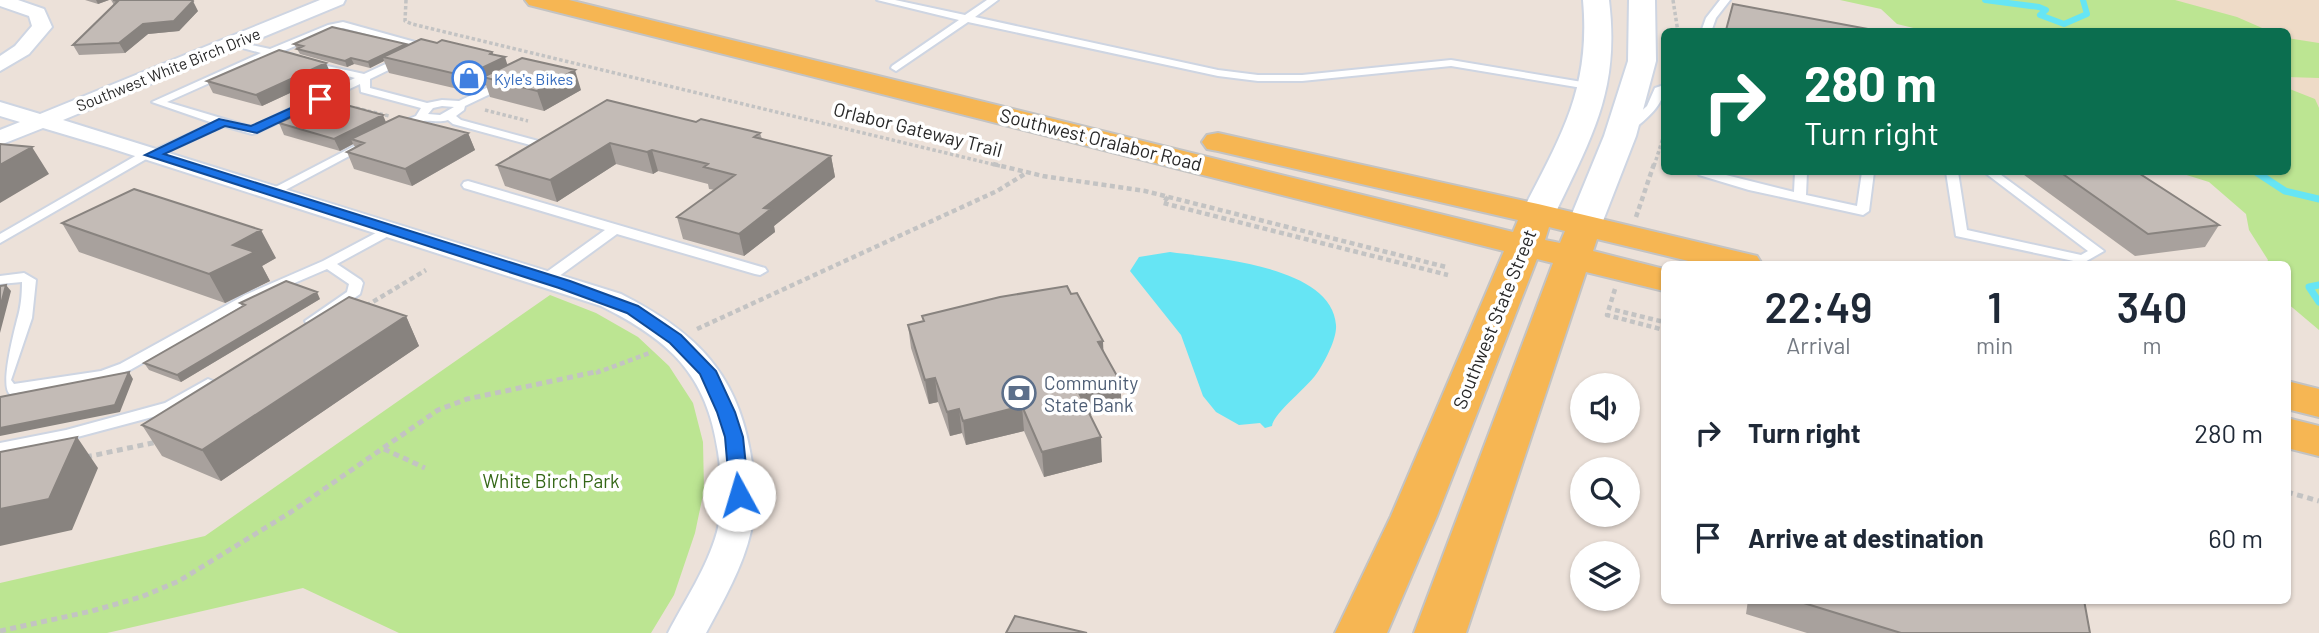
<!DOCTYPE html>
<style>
body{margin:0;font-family:Barlow,sans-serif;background:#f2f2f3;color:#1f2937;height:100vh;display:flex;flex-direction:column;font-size:26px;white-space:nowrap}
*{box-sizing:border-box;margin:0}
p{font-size:23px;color:#747a83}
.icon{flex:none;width:38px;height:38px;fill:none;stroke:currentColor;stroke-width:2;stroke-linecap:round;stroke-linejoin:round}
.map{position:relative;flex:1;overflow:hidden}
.sheet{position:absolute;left:1661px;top:261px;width:630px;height:343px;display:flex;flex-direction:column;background:#fff;border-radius:10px;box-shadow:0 2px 5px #0004}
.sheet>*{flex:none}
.guide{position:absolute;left:1661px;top:28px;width:630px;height:147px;border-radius:10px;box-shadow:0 2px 5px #0004;background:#0b6e4f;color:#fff;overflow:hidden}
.controls{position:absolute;left:1570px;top:373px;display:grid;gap:14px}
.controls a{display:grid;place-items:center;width:70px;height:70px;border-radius:50%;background:#fff;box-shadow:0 2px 5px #0004;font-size:35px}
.pin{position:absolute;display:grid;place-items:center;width:60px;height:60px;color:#fff;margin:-30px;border-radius:14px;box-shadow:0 4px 10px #0006}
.me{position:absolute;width:77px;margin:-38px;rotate:354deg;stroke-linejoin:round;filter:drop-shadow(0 0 5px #0008)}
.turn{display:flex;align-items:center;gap:24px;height:147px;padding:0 28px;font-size:32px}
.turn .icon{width:91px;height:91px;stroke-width:2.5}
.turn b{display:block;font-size:49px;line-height:60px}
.eta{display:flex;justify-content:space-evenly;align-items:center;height:119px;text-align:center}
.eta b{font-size:42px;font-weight:600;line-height:49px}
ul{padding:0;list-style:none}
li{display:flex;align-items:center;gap:21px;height:105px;padding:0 28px}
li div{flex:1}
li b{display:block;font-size:26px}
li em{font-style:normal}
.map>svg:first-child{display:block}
.education{fill:#eedbc7}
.green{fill:#bce592}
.water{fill:#66e5f4}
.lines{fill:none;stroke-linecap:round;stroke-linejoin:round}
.stream-far1{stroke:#66e5f4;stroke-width:6}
.stream{stroke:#66e5f4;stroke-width:7}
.service-casing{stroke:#ced5e2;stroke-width:4}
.minor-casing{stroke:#ced5e2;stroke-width:4}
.secondary-casing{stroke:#ced5e2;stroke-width:4}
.primary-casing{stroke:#c3c3c3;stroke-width:4}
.path-far2{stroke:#c3c3c3;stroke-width:3.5;stroke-dasharray:3.5 2.5;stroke-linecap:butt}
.path-far1{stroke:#c3c3c3;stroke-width:4.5;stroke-dasharray:5 3.5;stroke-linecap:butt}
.path{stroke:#c3c3c3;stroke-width:5;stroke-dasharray:6 4.5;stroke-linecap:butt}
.service{fill:#fff;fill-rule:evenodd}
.minor{fill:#fff;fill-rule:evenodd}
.secondary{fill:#fff;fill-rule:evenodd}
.primary{fill:#f6b653;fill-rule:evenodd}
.wall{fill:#a8a19d}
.shaded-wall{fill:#88837f}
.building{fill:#c3bbb6;stroke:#88837f;stroke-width:2}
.route{fill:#1a73e8;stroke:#114b97;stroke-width:2}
.labels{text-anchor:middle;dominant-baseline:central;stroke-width:7;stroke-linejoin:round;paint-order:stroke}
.far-street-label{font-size:16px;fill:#282828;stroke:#fff}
.far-shop-label{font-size:16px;fill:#366cbe;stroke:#fff;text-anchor:start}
.street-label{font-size:19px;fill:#282828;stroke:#fff}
.service-label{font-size:19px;fill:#4e5e75;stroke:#fff;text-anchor:start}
.park-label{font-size:19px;fill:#346716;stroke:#fff}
</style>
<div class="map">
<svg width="2319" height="633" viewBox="0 0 2319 633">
<rect width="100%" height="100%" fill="#ece1d9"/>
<path class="education" d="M2083 0H2319V199L2287 172V32H2065Z"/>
<path class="green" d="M1840 0H2175L2237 17 2269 31H1926L1897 24 1881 9Z
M2287 38 2319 43V78L2287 77Z
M2287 88 2315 99 2319 108V330L2287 303V264H2266L2268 260 2249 230 2246 214 2209 182 2177 172H2287Z
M550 295 596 313 638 337 669 366 693 403 703 442 704 490 695 533 674 595 651 633H399L303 588 107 633H0V583L205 536Z"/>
<path class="water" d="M1170 252C1214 258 1332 266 1336 325 1337 338 1326 359 1319 370 1310 386 1274 412 1272 426L1265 428 1260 423 1239 425 1216 412 1203 396 1181 335 1130 271 1139 257Z"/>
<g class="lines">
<path class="stream-far1" d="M1985 0 2039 7 2046 10 2040 15 2064 24 2087 14 2083 0"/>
<path class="stream" d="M2256 172 2285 191 2319 199
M2319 285 2309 287 2319 302"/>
<defs>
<path id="service" d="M877 0H895L965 15 987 0H998L975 17 1218 70 1258 75H1302L1451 60 1594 84 1599 87 1594 90 1451 66 1302 81H1258L1218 76 968 22 896 71 891 68 892 66 959 20Z
M1720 0H1730L1716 18 1711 32H1701L1706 18Z
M343 22 433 47 428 50 343 28 333 30 281 52 294 55V59L272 55 167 102 251 127 355 78 309 66V62L364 74 403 56 408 59 407 61 370 79V88L427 103 442 100 459 101 499 82H507V86L465 106 464 110 456 116 461 120 542 142 544 144 538 147 453 124 448 120C438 123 432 120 423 121 413 121 405 130 394 129V125L416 116 421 108 361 92 360 84 256 133 252 134 224 126 156 157 148 158 0 243V234L144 151H152L213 123 152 102 261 53 228 44V40L270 49 328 25ZM442 106 454 107 440 115 428 114 433 108Z
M1664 85C1665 105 1647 118 1633 130H1625V126L1647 106 1655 88Z
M364 141 368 142V146L276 195H268L266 192Z
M1697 172H1714L1794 192 1795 172H1807L1806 195 1857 206 1862 172H1874L1869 211 1863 215 1749 190 1699 175Z
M1946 172H1958L1967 230 2081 255 2088 251 1984 172H1997L2104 251 2083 263 1956 236Z
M468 181 765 268 767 271 760 275 755 274 617 234 551 282H541L539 279 541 276 605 230 464 188 462 185 464 182Z
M389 226 394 227 395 230 394 233 337 264 361 280 363 283 360 294 317 324H307L305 321 347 292 349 284 327 269 255 300 130 370 103 380 10 394C0 387 13 336 17 320 21 307 22 295 22 282L0 284V276L24 273 36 280 32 318 11 380 14 384 101 371 120 364 245 295 323 261Z
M208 379 213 381 215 384 213 387 175 411 66 440 0 453V443L66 430 165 403Z"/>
<path id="minor" d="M0 0H18L44 9 52 27 29 54 0 71V56L15 46 32 26 29 16 0 6Z
M320 0H345L343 4 63 120 621 294C692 330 736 370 750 451 755 477 757 505 751 531 743 567 723 601 706 633H668C685 600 707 568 717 532 724 506 722 478 718 452 707 374 669 340 601 306L107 147 43 128 0 145V130L20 122 0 116V102L40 114Z"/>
<path id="secondary" d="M1583 0H1609C1620 90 1592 136 1555 214L1550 221 1538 224 1526 221 1521 214C1560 137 1591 90 1583 0Z
M1629 0H1655L1656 61 1636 136 1601 226 1596 233 1584 236 1572 233 1567 226 1604 136 1628 61Z"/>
<path id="primary" d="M525 0H569L1513 232 1518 220 1218 151 1207 149 1202 142 1207 135 1218 133 1538 204 1744 253 1757 256 1762 264H1701L1597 239 1593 251 1664 269V291L1586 272 1466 633H1414L1553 263 1537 259 1437 516 1387 633H1335L1391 516 1504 251 529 5ZM1549 227 1565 231 1560 243 1545 240Z
M2287 381 2319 389V417L2287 409Z
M2287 418 2319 426V456L2287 448Z"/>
</defs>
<use href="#service" class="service-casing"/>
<use href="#minor" class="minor-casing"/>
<use href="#secondary" class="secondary-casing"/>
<use href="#primary" class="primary-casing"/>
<path class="path-far2" d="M406 0 405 21 412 24 1000 166
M1673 0 1678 32
M356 108 389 116
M485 110 528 121
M1654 166 1664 135"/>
<path class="path-far1" d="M993 164 1043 176 1145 191 1446 267
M1168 197 1163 203 1448 275
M1636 217 1654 164
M1615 289 1607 315 1664 330
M366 306 426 270
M1615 310 1664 322
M697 329 997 191 1028 172
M596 373 652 352"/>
<path class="path" d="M384 449 425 468
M86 457 157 442
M2287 492 2319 501
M0 631 92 611 141 597 179 581 291 512 438 410 467 399 600 371"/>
<use href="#service" class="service"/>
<use href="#minor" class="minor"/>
<use href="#secondary" class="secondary"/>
<use href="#primary" class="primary"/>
</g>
<path class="wall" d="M85 0H109L98 4Z
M111 0 198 11 179 31 148 34 125 53 79 55 73 45 114 5Z
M437 43 492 52 493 54 507 65 581 90 544 111 490 97 486 85 471 92 389 73 384 61 370 68 354 64 347 67 300 54 294 44H406V46Z
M331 74 262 106 213 93 207 81Z
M386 122 468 133 475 150 412 186 354 169 347 152 355 147 353 144 340 151 284 135 279 123Z
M696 122 760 133 762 139 831 156 835 177 774 226 775 232 744 256 683 239 677 217 715 190 709 189 708 184 658 171 653 174 616 164 557 202 505 186 497 165Z
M2020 172H2137L2219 225 2205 247 2135 256Z
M62 223 276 258 262 266 270 281 225 303 79 252Z
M320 299 181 382 149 370 144 363 242 306 240 303Z
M406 316 419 346 221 481 162 456 142 425Z
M922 316 1103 352 1121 407 1090 415 1102 462 1044 477 1024 431 966 445 962 433 950 436 938 402 929 404 911 348 908 325 923 321Z
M1748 600H2084L2090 633H1807L1746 614Z"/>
<path class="shaded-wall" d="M96 0H109L98 4Z
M193 1 198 11 179 31 148 34 125 53 119 43 143 24Z
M406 44 408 50 383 57 384 61 370 68 368 62Z
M492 52 496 61 505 57 510 73 483 77 486 85 471 92 465 76Z
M351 58 354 64 347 67 345 61Z
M326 63 331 74 262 106 256 95Z
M575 70 581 90 544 111 537 91Z
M383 115 388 127 351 139 353 144 340 151 334 139Z
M468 133 475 150 412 186 405 169Z
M610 143 616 164 557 202 550 180Z
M32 147 49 174 0 203V165Z
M652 150 658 171 653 174 647 152Z
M831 156 835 177 774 226 775 232 744 256 739 234 764 208Z
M261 230 276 258 262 266 270 281 225 303 209 274 233 245Z
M6 285 11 291 0 333V308Z
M317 292 320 299 181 382 177 375Z
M406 316 419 346 221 481 202 450Z
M1103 341 1104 365 1098 342Z
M129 372 133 379 120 412 0 436V428Z
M935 378 938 402 929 404 925 380Z
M1121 383V407L1080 417 1079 393Z
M1022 406 1024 431 966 445 963 421Z
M959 409 962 433 950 436 947 412Z
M77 437 98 468 72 530 0 546V509Z
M1101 437 1102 462 1044 477 1042 452Z"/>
<path class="building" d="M113 0H192L193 1 174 21 143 24 119 43 73 45 118 1Z
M1733 4 1884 32H1732L1726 30Z
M332 27 406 44 368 62 351 58 345 61 297 49 303 46 294 44Z
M421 39 437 43 442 40 492 52 490 54 505 57 465 76 383 57Z
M279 50 326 63 256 95 207 81Z
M522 58 575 70 537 91 483 77Z
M328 100 383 115 334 139 279 123Z
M607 100 696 122 701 119 760 133 754 137 831 156 764 208 771 209 739 234 677 217 735 175 704 167 708 164 652 150 647 152 610 143 550 180 497 165Z
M399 116 468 133 405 169 347 152 364 143 351 139Z
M0 144 32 147 0 165Z
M2060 172H2137L2219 225 2148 234Z
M134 189 261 230 233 245 255 252 209 274 62 223Z
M286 281 317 292 177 375 144 363 245 305 240 303Z
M6 285 0 308V286Z
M1067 286 1071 294 1077 293 1103 341 1098 342 1121 383 1079 393 1101 437 1042 452 1022 406 963 421 959 409 947 412 935 378 925 380 908 325 924 321 922 316 1000 297Z
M349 297 406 316 202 450 142 425Z
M129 372 115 405 0 428V397Z
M77 437 49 499 0 509V452Z
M1794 600H2084L2090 633H1901Z
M1015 616 1087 633H1006Z"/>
<path class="route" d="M320 95 326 99 324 101 257 133 225 126 164 154 570 281 638 306 681 335 716 371 735 412 743 437 749 495 746 500H733L730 495 725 437 717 412 700 374 670 343 627 313 559 288 145 155 219 119 251 126Z"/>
<defs>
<symbol id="shop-ring" viewBox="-11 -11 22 22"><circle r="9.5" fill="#fff" stroke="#3f7fe0" stroke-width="1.5"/><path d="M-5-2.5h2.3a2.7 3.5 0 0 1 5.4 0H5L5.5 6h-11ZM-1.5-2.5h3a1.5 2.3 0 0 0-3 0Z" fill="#3f7fe0"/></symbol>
<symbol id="bank-ring" viewBox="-11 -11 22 22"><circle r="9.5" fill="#fff" stroke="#5c6f8a" stroke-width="1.5"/><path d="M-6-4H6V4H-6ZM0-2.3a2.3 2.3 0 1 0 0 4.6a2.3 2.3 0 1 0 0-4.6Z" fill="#5c6f8a"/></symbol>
</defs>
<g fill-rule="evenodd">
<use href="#shop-ring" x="450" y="59" width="38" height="38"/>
<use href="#bank-ring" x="1000" y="374" width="38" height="38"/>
</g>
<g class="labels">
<g class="far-street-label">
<text transform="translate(168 69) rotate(-22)">Southwest White Birch Drive</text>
</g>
<g class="far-shop-label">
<text x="494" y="78">Kyle's Bikes</text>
</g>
<g class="street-label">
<text transform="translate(918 129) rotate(14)">Orlabor Gateway Trail</text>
<text transform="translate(1101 139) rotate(14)">Southwest Oralabor Road</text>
<text transform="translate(1494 319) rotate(-68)">Southwest State Street</text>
</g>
<g class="service-label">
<text x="1044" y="382">Community<tspan x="1044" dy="22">State Bank</tspan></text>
</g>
<g class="park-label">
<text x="551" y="480">White Birch Park</text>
</g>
</g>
</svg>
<div class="controls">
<a><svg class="icon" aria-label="sound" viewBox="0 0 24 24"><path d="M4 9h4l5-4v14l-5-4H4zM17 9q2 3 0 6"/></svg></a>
<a><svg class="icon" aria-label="search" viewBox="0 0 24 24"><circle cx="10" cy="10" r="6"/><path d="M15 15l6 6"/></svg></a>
<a><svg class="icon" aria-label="layers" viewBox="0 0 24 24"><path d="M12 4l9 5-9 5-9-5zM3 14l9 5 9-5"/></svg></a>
</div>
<div class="pin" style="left:320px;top:99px;background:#d93025"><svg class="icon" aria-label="arrive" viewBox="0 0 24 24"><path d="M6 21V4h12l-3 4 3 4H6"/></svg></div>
<svg class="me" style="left:739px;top:495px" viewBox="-20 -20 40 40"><circle r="19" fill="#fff"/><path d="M0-13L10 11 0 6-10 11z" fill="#1a73e8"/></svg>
<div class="guide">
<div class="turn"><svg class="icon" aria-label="right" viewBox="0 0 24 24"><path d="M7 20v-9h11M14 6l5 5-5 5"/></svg><div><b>280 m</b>Turn right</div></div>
</div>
<section class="sheet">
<div class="eta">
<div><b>22:49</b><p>Arrival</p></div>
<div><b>1</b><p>min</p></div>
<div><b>340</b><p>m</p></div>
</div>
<ul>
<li><svg class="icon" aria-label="right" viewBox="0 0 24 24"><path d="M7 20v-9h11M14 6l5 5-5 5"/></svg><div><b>Turn right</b></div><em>280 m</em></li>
<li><svg class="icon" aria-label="arrive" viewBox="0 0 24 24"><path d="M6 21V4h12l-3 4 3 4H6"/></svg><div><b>Arrive at destination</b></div><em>60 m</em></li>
</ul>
</section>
</div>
